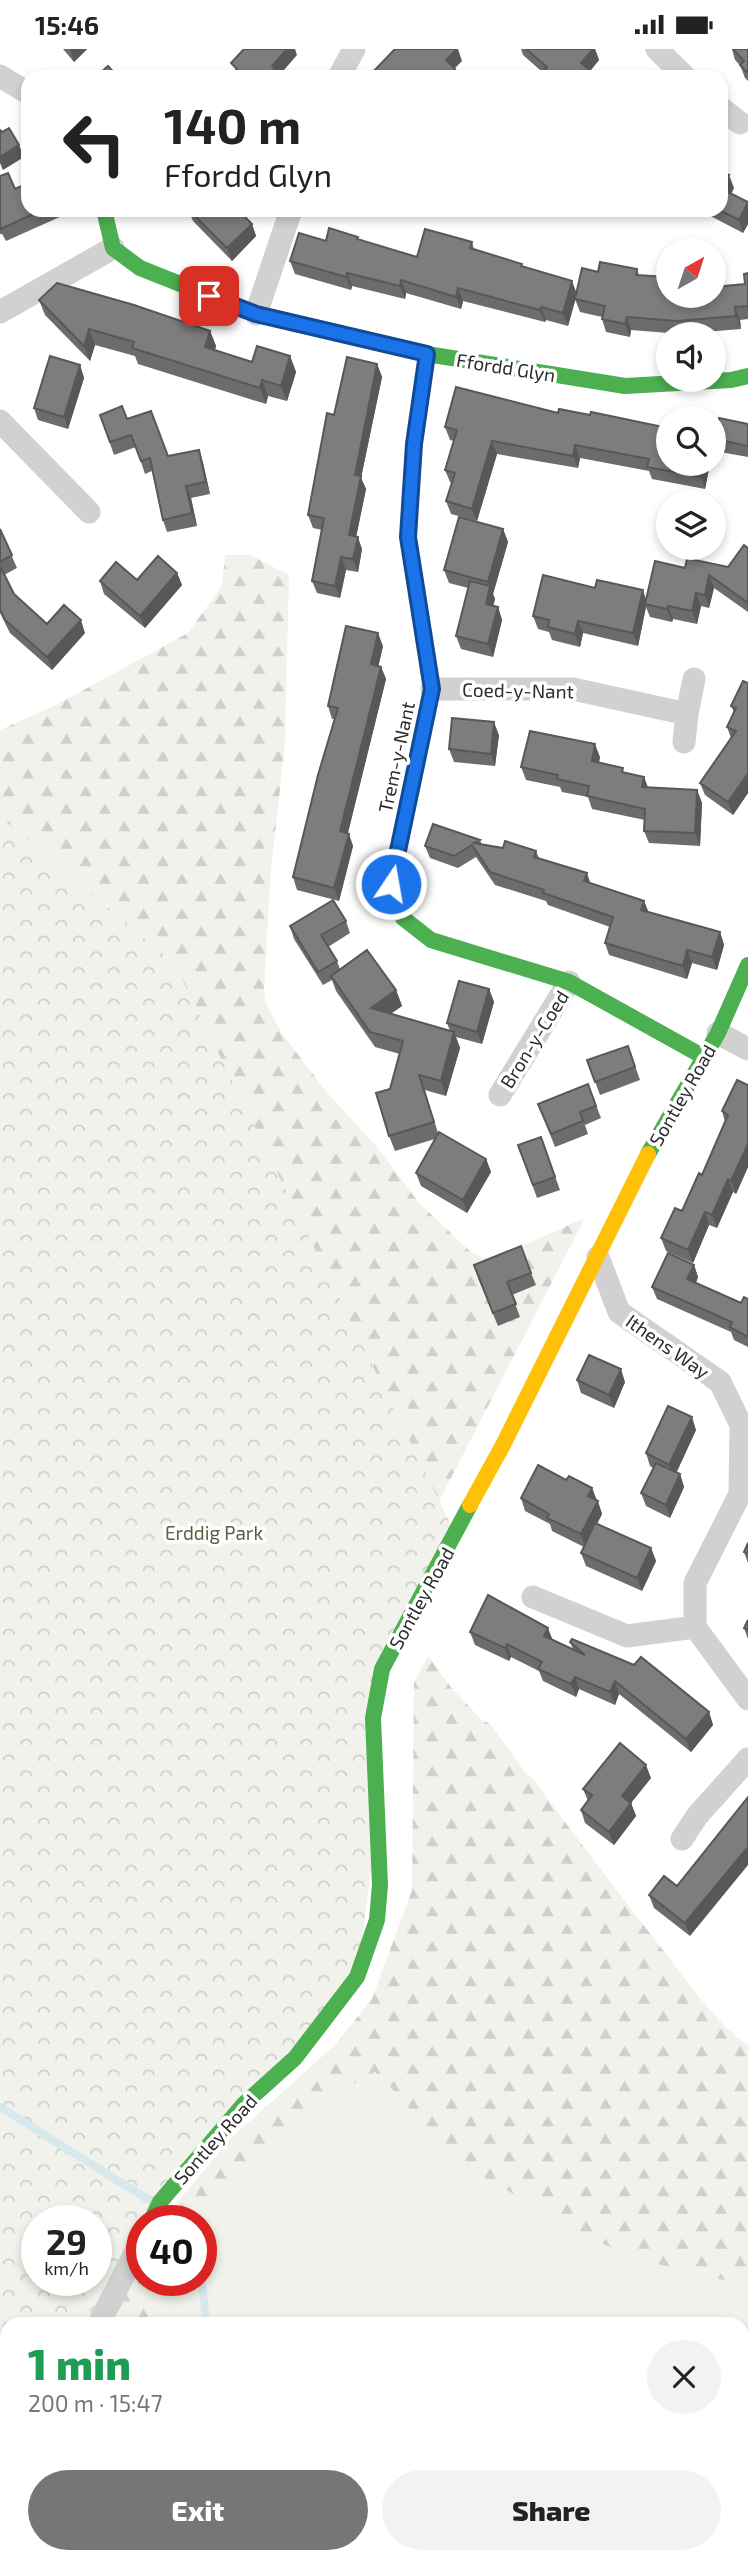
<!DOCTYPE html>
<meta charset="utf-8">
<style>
body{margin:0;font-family:"Exo 2",sans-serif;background:#f2f2f2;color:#222;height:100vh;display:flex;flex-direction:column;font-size:26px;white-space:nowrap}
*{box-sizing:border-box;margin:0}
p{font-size:23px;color:#767676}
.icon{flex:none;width:38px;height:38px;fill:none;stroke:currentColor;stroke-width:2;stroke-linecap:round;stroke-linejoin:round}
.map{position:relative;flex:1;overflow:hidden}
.drawer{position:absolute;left:0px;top:2268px;width:749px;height:247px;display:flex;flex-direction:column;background:#fff;border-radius:21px 21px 0 0;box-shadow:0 4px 10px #0003}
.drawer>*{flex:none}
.guide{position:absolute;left:21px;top:21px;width:707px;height:147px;border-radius:21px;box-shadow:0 4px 10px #0003;background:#fff;color:#222;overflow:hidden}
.needle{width:46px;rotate:39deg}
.buttons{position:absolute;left:656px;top:189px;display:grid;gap:14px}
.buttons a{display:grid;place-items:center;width:70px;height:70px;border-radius:50%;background:#fff;box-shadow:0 4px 10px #0003;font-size:35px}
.speed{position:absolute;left:21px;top:2156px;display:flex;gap:14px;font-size:35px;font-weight:700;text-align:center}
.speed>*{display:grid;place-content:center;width:91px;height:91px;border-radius:50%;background:#fff;box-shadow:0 4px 10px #0003;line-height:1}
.speed small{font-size:18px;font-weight:400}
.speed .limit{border:10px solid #d22;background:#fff;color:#111}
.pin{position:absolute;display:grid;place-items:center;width:60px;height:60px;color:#fff;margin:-30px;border-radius:14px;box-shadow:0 4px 10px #0006}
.me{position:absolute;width:77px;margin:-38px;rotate:12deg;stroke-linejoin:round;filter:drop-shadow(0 0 5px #0008)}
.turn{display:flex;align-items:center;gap:24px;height:147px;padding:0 28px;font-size:32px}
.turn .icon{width:91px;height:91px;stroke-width:2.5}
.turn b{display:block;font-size:49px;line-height:60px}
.round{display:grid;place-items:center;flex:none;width:74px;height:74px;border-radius:37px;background:#f2f2f2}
.overview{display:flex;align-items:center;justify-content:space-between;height:119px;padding:0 28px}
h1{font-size:42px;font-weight:800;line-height:52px;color:#1e9e55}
.cta{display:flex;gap:14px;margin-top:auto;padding:14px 28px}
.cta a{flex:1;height:80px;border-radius:42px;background:#767676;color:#fff;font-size:28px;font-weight:800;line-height:80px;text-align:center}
.cta a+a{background:#f2f2f2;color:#222}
.status{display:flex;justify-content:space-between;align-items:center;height:49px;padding:0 35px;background:#fff;direction:ltr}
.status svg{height:19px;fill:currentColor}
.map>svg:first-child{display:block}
.grass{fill:#f0f2eb}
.forest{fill:url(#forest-firs)}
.park{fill:url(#park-crowns);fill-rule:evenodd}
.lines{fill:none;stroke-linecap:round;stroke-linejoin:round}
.stream{stroke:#d8e9ee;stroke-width:8}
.river{stroke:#d8e9ee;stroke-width:46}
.street{stroke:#d1d1d1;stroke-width:23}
.fast{stroke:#4caf50;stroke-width:16}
.slow{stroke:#ffc107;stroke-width:16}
.wall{fill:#6c6c6c}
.shaded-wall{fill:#585858}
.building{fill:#7d7d7d;stroke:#585858;stroke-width:2}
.route-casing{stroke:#114b97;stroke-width:18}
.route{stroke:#1a73e8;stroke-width:12}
.labels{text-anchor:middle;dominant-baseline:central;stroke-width:7;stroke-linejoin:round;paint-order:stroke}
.street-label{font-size:19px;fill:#2c2c2c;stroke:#fff}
.park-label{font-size:19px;fill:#56623f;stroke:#fff}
</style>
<div class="status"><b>15:46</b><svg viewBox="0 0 49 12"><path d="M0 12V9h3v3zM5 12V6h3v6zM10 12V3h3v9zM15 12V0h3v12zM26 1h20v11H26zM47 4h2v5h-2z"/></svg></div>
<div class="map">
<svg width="748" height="2514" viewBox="0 0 748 2514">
<defs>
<pattern id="forest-firs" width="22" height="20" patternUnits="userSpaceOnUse" patternTransform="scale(1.75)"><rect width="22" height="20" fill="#f0f2eb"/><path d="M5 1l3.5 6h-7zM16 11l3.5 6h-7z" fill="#ced0ca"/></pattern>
<pattern id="park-crowns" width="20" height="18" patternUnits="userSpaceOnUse" patternTransform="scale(1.75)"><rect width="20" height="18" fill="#f0f2eb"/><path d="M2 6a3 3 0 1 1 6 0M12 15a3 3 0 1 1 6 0" fill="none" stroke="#ced0ca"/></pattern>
</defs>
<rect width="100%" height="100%" fill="#fff"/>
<path class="grass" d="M375 2023 402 2050 440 2100 613 2200 645 2212 748 2237V2330L742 2331V2275H145L165 2231H201V2172H199L202 2167 269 2107 323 2052Z
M300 2508H471L467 2514H303Z
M515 2508H602V2514H509Z"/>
<path class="forest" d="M225 506H250L289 526 285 694 270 831 264 943 266 955 281 983 324 1040 376 1097 420 1155 471 1203 482 1209 501 1206 585 1169 355 1615 0 921V681L58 655 188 584 222 537Z
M428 1607 453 1641 482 1671 490 1675 528 1727 530 1726C574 1786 620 1846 666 1905 687 1932 719 1978 748 1996V2237L645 2212 613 2200 454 2112 440 2100 402 2050 375 2023 323 2052 269 2107 199 2172H162L231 2089 335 1996 372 1950 412 1841 414 1633Z
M142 2209V2231H165L145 2275H109Z
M748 2330V2514H602V2508H742V2331Z
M0 2472 7 2508H300L303 2514H0Z"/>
<path class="park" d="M9 775 174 914 456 1486 382 1620 378 1766 357 1928 160 2153 99 2275H7V2508H23L21 2514H0V777ZM37 2172H96V2231H37Z"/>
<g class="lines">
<path class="stream" d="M0 2058 152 2153
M163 2160 181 2172
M201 2219 206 2275
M229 2508 230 2514"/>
<path class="river" d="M742 2398 748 2399
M0 2442 7 2445
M188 2508 221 2514
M495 2514 499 2508"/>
<path class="street" d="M657 0 685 28
M0 27 28 44
M339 28 354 0
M721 59 740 74
M0 263 113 199
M256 265 291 161
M0 372 89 463
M432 640H573L687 665 694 630
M684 693 687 665
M718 984 748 1000
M500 1046 569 933
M598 1208 619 1263 720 1333 741 1376 740 1445 695 1534V1578L748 1650
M533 1548 627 1587 695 1578
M682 1790 697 1767 748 1710
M99 2275 142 2190
M21 2514 23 2508"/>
<path class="fast" d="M104 161 113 199 140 219 256 265 427 305 625 337 731 331 748 327
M432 640 391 835 403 869 431 891 569 933 704 1008
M648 1105 718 984 748 916
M151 2172 160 2153 244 2055 295 2009 357 1928 377 1871 380 1836 373 1669 382 1620 470 1456"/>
<path class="slow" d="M427 305 414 395 408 488 432 640
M470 1456 503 1396 648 1105"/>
</g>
<path class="wall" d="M63 0H87L74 13Z
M521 0H595L599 11 590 22 598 28H548L523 6Z
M732 0H748V32L745 29 740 16 735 11Z
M0 127 15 140 28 161H71V163L6 192 2 185H0Z
M734 139 731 145 748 154V175L743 184 699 161H721Z
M188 161H238L252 175 256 187 232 212 193 172Z
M355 161H369L363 168Z
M359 191 417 208 472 193 474 200 524 218 576 244 598 223 637 220 639 226 668 247 745 235 748 224V270L740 271 741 280 681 285 631 281 630 288 606 283 602 270V268L580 263 575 250 576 248 568 277 546 271 545 273 463 252 461 260 406 244 405 250 352 237 351 241 295 225 290 212 326 192Z
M39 251 210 282 216 297 215 301 252 313 290 307 296 323 287 352 268 347 266 355 138 315 135 307 95 296 90 312 45 266Z
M377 315 382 328 361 429 366 440 356 487 362 500 358 523 346 521 340 549 317 544 312 532 322 481 313 479 308 466 334 366Z
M80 316 84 329 68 380 38 371 34 359Z
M100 366 127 370 168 407 199 401 203 414 210 445 191 449 197 477 167 483 163 471 152 422 145 425 136 398 114 406Z
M748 375V408L720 403 715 390Z
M445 378 710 415 705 440 652 430 649 422 580 409 578 419 497 405 477 472 451 465 446 452 452 434 450 433 445 421 454 392 450 391Z
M0 480 17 519 4 526 14 545 47 575 85 584 52 621 10 584 0 564Z
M503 480 508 493 493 545 495 550 493 557 498 558 502 571 493 608 461 600 456 587 468 539 449 534 444 521Z
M748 499V563L714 539 709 559 701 557 697 575 673 570 672 573 650 568 646 558 638 597 583 584 580 598 552 591 549 583 538 580 533 567 595 539 646 551 685 519 687 513 685 509 728 518Z
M177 524 182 536 145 579 104 545 100 532 137 531Z
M383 597 378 617 381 618 386 630 348 784 353 797 339 852 297 841 293 828 335 670H332L328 657Z
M748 634V744L733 766 705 746 700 734 731 689 727 678 734 663 731 657Z
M499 686 495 717 454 713 449 700Z
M600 708 599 714 625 724 644 728 648 739 697 741 702 754 700 797 649 794 644 782 645 771 592 760 588 748 562 743 560 738 526 731 521 718Z
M480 791 482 796 503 799 536 802 539 809 591 834 644 852 648 863 720 883 724 896 717 921 692 914 687 930 609 906 605 894 610 878 548 856 546 852 495 836 476 808 458 819 430 809 425 797Z
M346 872 350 884 328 898 337 912 340 920 396 941 402 957 390 965 450 982 447 974 489 940 494 953 482 995 456 988 460 999 446 1047 425 1041 438 1084 486 1110 491 1123 467 1164 421 1137 416 1124 435 1090 395 1102 389 1087 390 1040 400 1005 375 998 336 942 332 931 323 936 294 890 290 877Z
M628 997 640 1031 600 1046 587 1011Z
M588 1035 601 1069 585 1076 588 1085 555 1098 538 1055Z
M748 1036V1118L736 1145 733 1143 717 1179 709 1176 693 1214 666 1202 661 1189 682 1162 702 1126 725 1073 722 1062Z
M541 1088 560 1141 537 1149 518 1096Z
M694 1216 698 1228 696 1234 741 1254 748 1250V1298L734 1291 731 1283 657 1250 652 1238Z
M531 1224 536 1236 512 1246 520 1268 498 1277 478 1229Z
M577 1331 625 1333 614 1359 581 1344Z
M696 1381 676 1424 680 1425 684 1438 670 1469 646 1457 641 1444 653 1419 650 1417 646 1404Z
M566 1431 592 1439 602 1465 597 1475 651 1499 656 1512 642 1542 586 1517 581 1504 584 1498 552 1482 550 1475 525 1462 521 1449Z
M748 1494V1514L744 1503Z
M748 1571V1590L744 1579Z
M470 1583 552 1590 573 1600 570 1593 709 1663 713 1676 691 1703 619 1645 615 1656 579 1640 576 1648 543 1632 539 1622 511 1608 509 1612 475 1596Z
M651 1729 631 1754 636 1767 614 1796 585 1774 581 1761 588 1752 583 1740Z
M677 1837 690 1887 654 1859 649 1846Z"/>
<path class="shaded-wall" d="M70 0H87L74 13Z
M287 0H295L297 6 278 28H267L272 17Z
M457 0H458L462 12 450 24 446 11Z
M593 0H595L599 11 586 27 581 14Z
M455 20 458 28H447Z
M19 96 24 108 3 121 0 114V108Z
M729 126 734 139 727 153 722 140Z
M748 153V175L743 184 739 171Z
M360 161H369L363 168Z
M252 175 256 187 232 212 227 199Z
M347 224 352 237 351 241 346 228Z
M401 231 406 244 405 250 400 237Z
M572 232 577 245 568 277 563 264Z
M458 239 463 252 461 260 456 248Z
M541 258 546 271 545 273 540 261Z
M735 258 740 271 741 280 736 267Z
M627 268 631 281 630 288 625 275Z
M89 280 95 296 90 312 84 297Z
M210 282 216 297 211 314 205 298Z
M290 307 296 323 287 352 281 337Z
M377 315 382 328 361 429 366 440 354 499 349 486 355 426Z
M80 316 84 329 68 380 64 368Z
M262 331 268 347 266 355 260 339Z
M492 392 497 405 477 472 472 460Z
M575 396 580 409 578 419 573 407Z
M199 401 203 414 210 445 206 433Z
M703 415H710L705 440 701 428Z
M186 437 191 449 197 477 192 464Z
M503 480 508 493 493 545 495 550 490 568 486 555 490 538 488 533Z
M358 488 362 500 358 523 353 510Z
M341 508 346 521 340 549 335 537Z
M177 524 182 536 145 579 140 567Z
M709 526 714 539 709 559 705 546Z
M643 541 647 554 645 555 646 558 638 597 633 584Z
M696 544 701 557 697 575 692 562Z
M668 557 673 570 672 573 667 560Z
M498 558 502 571 493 608 488 595Z
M81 571 85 584 52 621 47 608Z
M578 572 583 584 580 598 575 585Z
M378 584 383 597 376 628 371 615Z
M381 618 386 630 345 795 340 782Z
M494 673 499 686 495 717 491 705Z
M595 695 600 708 596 725 592 712Z
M747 726 748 730V744L733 766 728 753Z
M644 728 649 741 642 738Z
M697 741 702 754 700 797 695 784Z
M349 785 353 797 339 852 334 839Z
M587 824 591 836 584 832Z
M644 852 649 864 641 861Z
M720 883 724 896 717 921 712 908Z
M687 901 692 914 687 930 683 917Z
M489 940 494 953 482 995 477 983Z
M396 941 402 957 376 975 371 959Z
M454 983 460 999 446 1047 441 1032Z
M748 1095V1118L736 1145 731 1132Z
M486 1110 491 1123 467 1164 463 1151Z
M728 1130 733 1143 717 1179 712 1166Z
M705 1163 709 1176 693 1214 688 1201Z
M694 1216 698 1228 692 1243 687 1230Z
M621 1320 625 1333 614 1359 609 1346Z
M692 1368 696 1381 674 1429 669 1416Z
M680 1425 684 1438 670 1469 666 1456Z
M592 1439 597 1452 588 1447Z
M598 1452 602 1465 585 1498 581 1485Z
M651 1499 656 1512 642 1542 637 1529Z
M548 1579 553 1592 544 1587Z
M507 1595 511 1608 509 1612 505 1599Z
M575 1628 579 1640 576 1648 571 1635Z
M615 1632 619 1645 615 1656 610 1643Z
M709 1663 713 1676 691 1703 686 1690Z
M646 1716 651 1729 626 1760 622 1747Z
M631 1754 636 1767 614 1796 609 1783Z
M748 1798V1816L690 1887 685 1874Z"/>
<path class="building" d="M244 0H287L272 17 275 19 267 28H230L237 20 231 14Z
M395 0H457L446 11 455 20 447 28H368Z
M526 0H593L581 14 598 28H554L545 20 547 18Z
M733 0H748V24L740 16 744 12Z
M108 17 118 28H96Z
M9 79 19 96 0 108V81L2 83Z
M721 122 729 126 722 140 748 153 739 171 719 161H721Z
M8 124 15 140 28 134V161H42L1 180 0 177V127Z
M189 161H238L252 175 227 199Z
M329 179 358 188 357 190 417 208 425 180 472 193 470 199 522 215 521 217 572 232 563 264 541 258 540 261 458 239 456 248 401 231 400 237 347 224 346 228 290 212 299 184 326 192Z
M600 213 637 220 636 226 668 228V247H714V238L745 235 744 225 748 224V257L735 258 736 267 677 272 627 268 625 275 602 270 605 257 575 250 582 219 598 223Z
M57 234 134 256 210 282 205 298 252 313 257 297 290 307 281 337 262 331 260 339 132 299 134 293 89 280 84 297 39 251Z
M50 307 80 316 64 368 34 359Z
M347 308 377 315 355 426 361 427 349 486 358 488 353 510 341 508 335 537 312 532 324 469 308 466 327 364 334 366Z
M456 338 558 364 559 360 590 366 591 363 668 379V415H703L701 428 647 418 649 410 575 396 573 407 492 392 472 460 446 452 455 424 445 421 457 381 445 378Z
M122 357 127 370 151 362 168 407 199 401 206 433 186 437 192 464 163 471 150 409 141 412 131 386 110 393 100 366Z
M719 369 748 375V397L715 390Z
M459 468 503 480 488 533 444 521Z
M0 480 12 506 0 513Z
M744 496 748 499V554L709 526 705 546 696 544 692 562 668 557 667 560 645 555 655 512 685 519 687 510 685 509 728 518Z
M158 507 177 524 140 567 100 532 116 513 137 531Z
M0 517 14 545 47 575 64 556 81 571 47 608 5 571 0 560Z
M543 526 595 539 597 531 643 541 633 584 578 572 575 585 548 578 549 571 533 567Z
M470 532 490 537 486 555 498 558 488 595 456 587Z
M346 577 378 584 371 615 381 618 340 782 349 785 334 839 293 828 318 726 338 659 328 657Z
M743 632 748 634V727L747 726 728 753 700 734 736 682 727 678 736 659 731 657Z
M452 669 494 673 491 705 449 700Z
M530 682 595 695 592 712 623 719 622 723 644 728 642 738 697 741 695 784 644 782 645 760 587 747 589 737 557 730 558 726 521 718Z
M433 775 480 791 474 794 503 799 505 792 536 802 534 808 587 824 584 832 644 852 641 861 720 883 712 908 687 901 683 917 605 894 613 868 543 844 544 841 490 823 472 796 454 807 425 797Z
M333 851 346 872 321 886 337 912 318 923 290 877Z
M367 901 396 941 371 959 454 983 441 1032 419 1026 434 1073 389 1087 376 1044 390 1040 403 992 370 983 331 927Z
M459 932 489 940 477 983 447 974Z
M628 997 635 1018 595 1033 587 1011Z
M737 1031 748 1036V1095L731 1132 728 1130 712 1166 705 1163 688 1201 661 1189 675 1159 682 1162 699 1124 702 1126 728 1066 722 1062Z
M588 1035 596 1057 580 1063 583 1072 551 1085 538 1055Z
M439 1083 486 1110 463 1151 416 1124Z
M541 1088 555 1128 533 1136 518 1096Z
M521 1197 531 1224 507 1233 516 1255 493 1264 474 1216Z
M668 1204 694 1216 687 1230 741 1254 744 1248 748 1250V1288L730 1278 732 1273 652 1238Z
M589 1306 621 1320 609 1346 577 1331Z
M668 1357 692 1368 669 1416 646 1404Z
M656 1414 680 1425 666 1456 641 1444Z
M538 1416 566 1431 569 1427 592 1439 588 1447 598 1452 581 1485 547 1469 549 1465 521 1449Z
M595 1474 651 1499 637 1529 581 1504Z
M748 1494V1505L744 1503Z
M488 1546 548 1579 544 1587 585 1606 570 1593 572 1590 634 1616 641 1608 709 1663 686 1690 615 1632 610 1643 575 1628 571 1635 538 1620 542 1613 507 1595 505 1599 470 1583Z
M748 1571V1581L744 1579Z
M620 1694 646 1716 622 1747 631 1754 609 1783 581 1761 592 1746 583 1740Z
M748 1748V1798L685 1874 649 1846 664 1827 677 1837Z"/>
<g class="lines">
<defs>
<path id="route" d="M209 247 256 265 427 305 414 395 408 488 432 640 391 835"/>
</defs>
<use href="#route" class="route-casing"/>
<use href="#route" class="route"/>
</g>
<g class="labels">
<g class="street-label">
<text transform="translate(506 318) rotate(9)">Ffordd Glyn</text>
<text transform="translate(518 641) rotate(1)">Coed-y-Nant</text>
<text transform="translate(396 708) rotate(-78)">Trem-y-Nant</text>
<text transform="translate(534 990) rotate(-58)">Bron-y-Coed</text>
<text transform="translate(682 1046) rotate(-60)">Sontley Road</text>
<text transform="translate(668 1297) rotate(35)">Ithens Way</text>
<text transform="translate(421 1549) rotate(-61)">Sontley Road</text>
<text transform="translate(215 2090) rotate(-48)">Sontley Road</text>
</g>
<g class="park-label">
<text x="214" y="1483">Erddig Park</text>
</g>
</g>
</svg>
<div class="buttons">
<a><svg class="needle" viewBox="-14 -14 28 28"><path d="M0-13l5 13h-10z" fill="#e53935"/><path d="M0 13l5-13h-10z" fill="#767676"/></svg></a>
<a><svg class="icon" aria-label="sound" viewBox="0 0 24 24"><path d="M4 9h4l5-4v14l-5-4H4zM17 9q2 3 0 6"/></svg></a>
<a><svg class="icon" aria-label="search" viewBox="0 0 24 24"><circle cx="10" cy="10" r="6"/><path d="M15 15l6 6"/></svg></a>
<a><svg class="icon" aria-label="layers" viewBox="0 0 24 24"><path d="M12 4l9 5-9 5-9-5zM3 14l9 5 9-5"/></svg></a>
</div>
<div class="speed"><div>29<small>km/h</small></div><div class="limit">40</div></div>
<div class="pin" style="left:209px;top:247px;background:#d93025"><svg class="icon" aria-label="arrive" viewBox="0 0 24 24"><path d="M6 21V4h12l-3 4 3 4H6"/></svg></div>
<svg class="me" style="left:391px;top:835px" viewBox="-20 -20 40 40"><circle r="17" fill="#1a73e8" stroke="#fff" stroke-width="3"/><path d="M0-11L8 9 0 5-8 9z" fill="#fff"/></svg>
<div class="guide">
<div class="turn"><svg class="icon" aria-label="left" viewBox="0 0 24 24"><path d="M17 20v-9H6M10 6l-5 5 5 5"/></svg><div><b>140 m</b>Ffordd Glyn</div></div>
</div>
<section class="drawer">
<div class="overview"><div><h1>1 min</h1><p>200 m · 15:47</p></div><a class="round"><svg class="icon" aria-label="close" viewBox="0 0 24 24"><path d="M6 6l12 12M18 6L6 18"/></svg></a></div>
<div class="cta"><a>Exit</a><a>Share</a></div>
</section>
</div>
